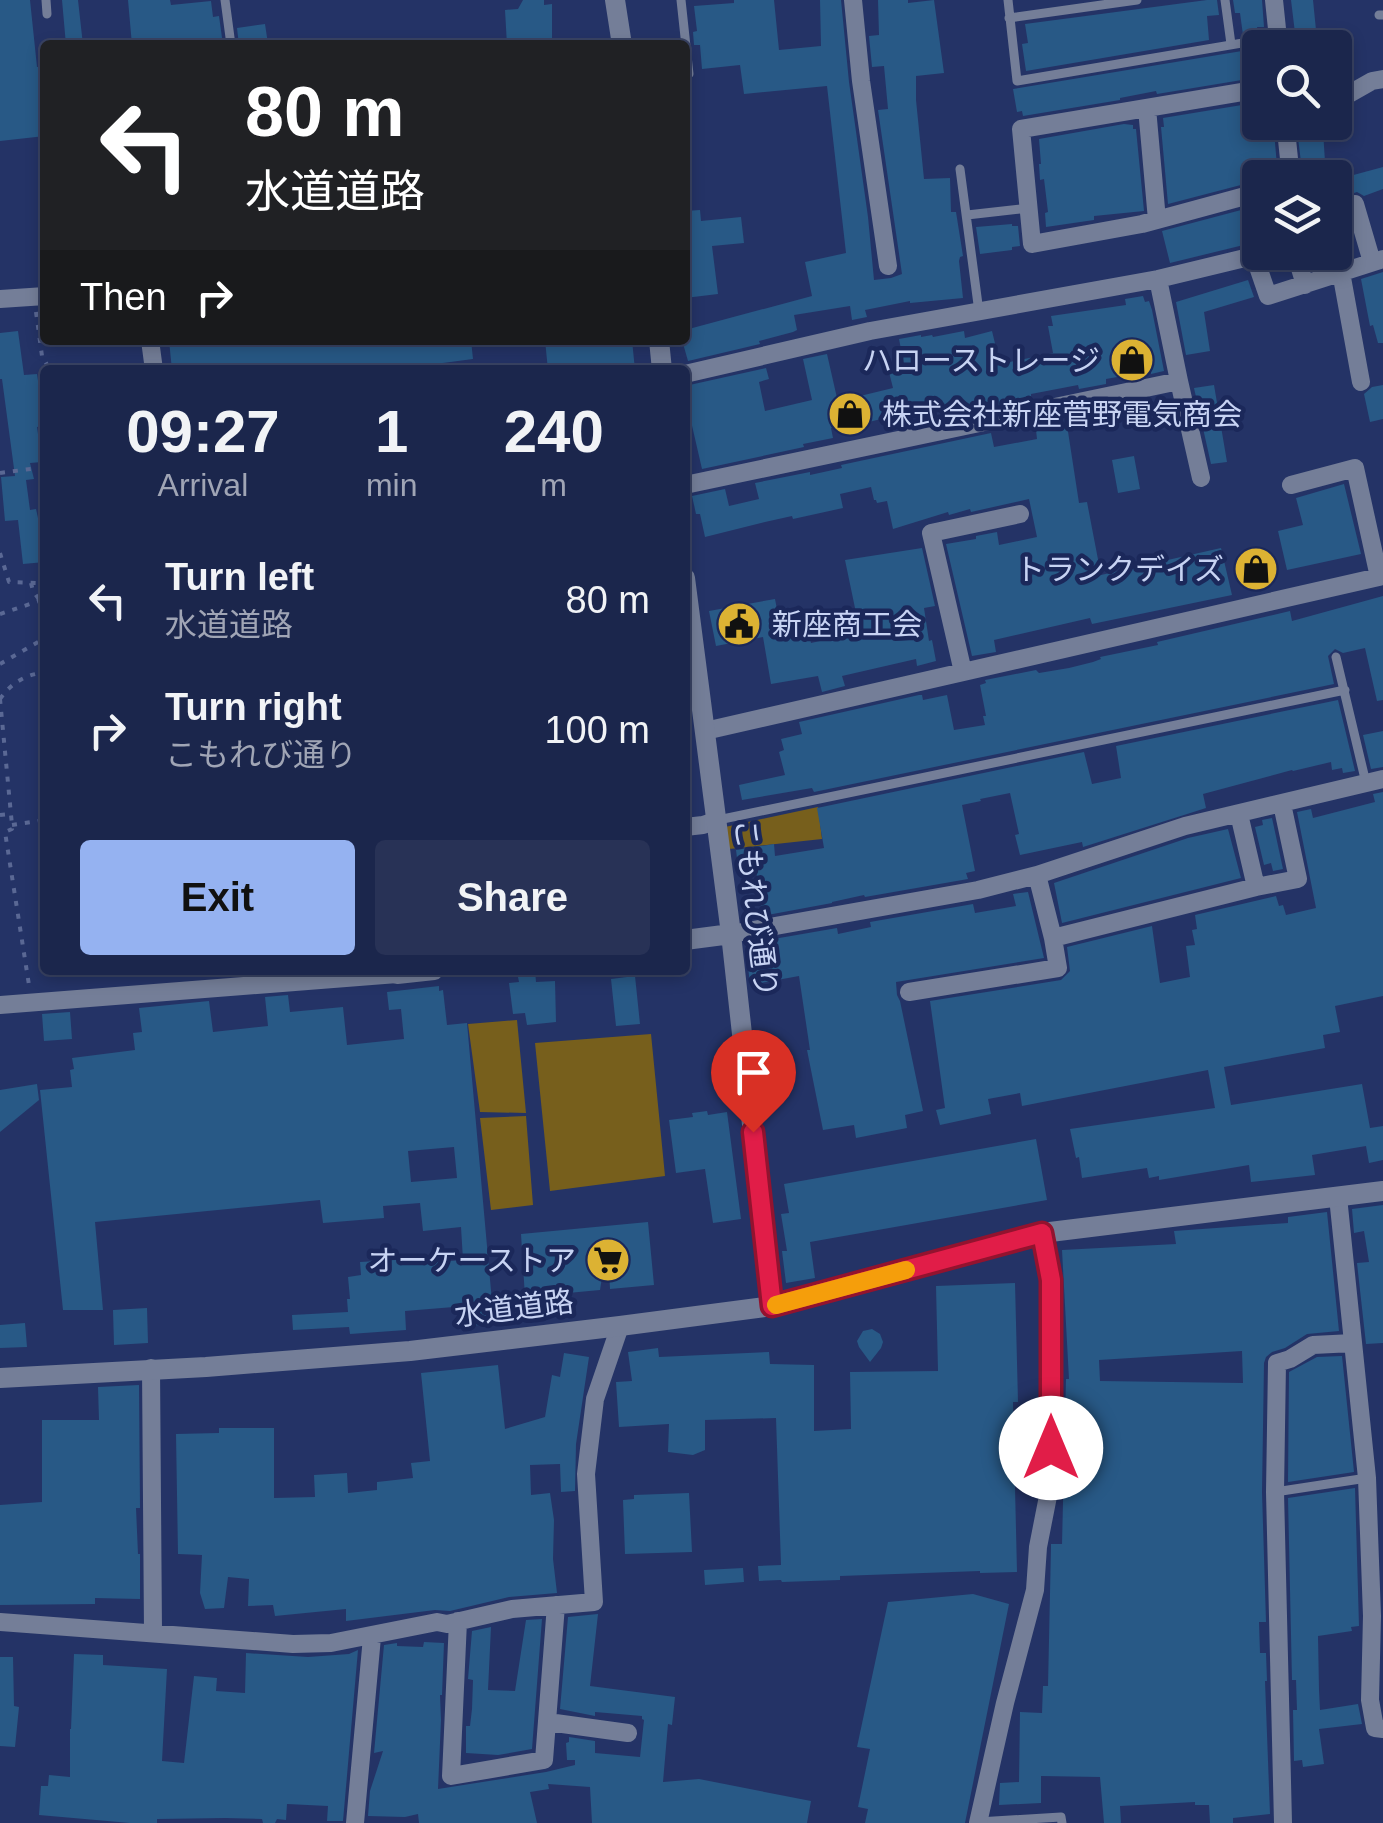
<!DOCTYPE html>
<meta charset="utf-8">
<style>
body{margin:0;font-family:Helvetica,"Noto Sans JP",sans-serif;background:#283256;color:#f1f3f6;height:100vh;display:flex;flex-direction:column;font-size:38px;white-space:nowrap}
*{box-sizing:border-box;margin:0}
p{font-size:32px;color:#a0a5b5}
.icon{flex:none;width:55px;height:55px;fill:none;stroke:currentColor;stroke-width:2;stroke-linecap:round;stroke-linejoin:round}
.map{position:relative;flex:1;overflow:hidden}
.panel{position:absolute;left:40px;top:365px;width:650px;height:610px;display:flex;flex-direction:column;background:#1b264c;border-radius:10px;box-shadow:0 5px 15px #0003,0 0 0 2px #394364}
.panel>*{flex:none}
.banner{position:absolute;left:40px;top:40px;width:650px;height:305px;border-radius:10px;box-shadow:0 5px 15px #0003,0 0 0 2px #394364;background:#202124;color:#fff;overflow:hidden}
.controls{position:absolute;left:1242px;top:30px;display:grid;gap:20px}
.controls a{display:grid;place-items:center;width:110px;height:110px;border-radius:10px;background:#1b264c;box-shadow:0 5px 15px #0003,0 0 0 2px #394364;font-size:50px}
.pin{position:absolute;display:grid;place-items:center;width:85px;height:85px;color:#fff;margin:-102px -42px;border-radius:50% 50% 50% 0;rotate:-45deg;box-shadow:0 0 10px #0007}
.pin .icon{rotate:45deg}
.me{position:absolute;width:110px;margin:-55px;rotate:0deg;stroke-linejoin:round;filter:drop-shadow(0 0 8px #0008)}
.turn{display:flex;align-items:center;gap:35px;height:210px;padding:0 40px;font-size:45px}
.turn .icon{width:130px;height:130px;stroke-width:2.5}
.turn b{display:block;font-size:70px;line-height:85px}
.then{display:flex;align-items:center;height:95px;padding:0 40px;background:#0003;gap:20px;font-size:38px}
.eta{display:flex;justify-content:space-evenly;align-items:center;height:170px;text-align:center}
.eta b{font-size:60px;font-weight:800;line-height:70px}
.cta{display:flex;gap:20px;margin-top:auto;padding:20px 40px}
.cta a{flex:1;height:115px;border-radius:10px;background:#95b2f1;color:#111;font-size:40px;font-weight:800;line-height:115px;text-align:center}
.cta a+a{background:#283256;color:#f1f3f6}
ul{padding:0;list-style:none}
li{display:flex;align-items:center;gap:30px;height:130px;padding:0 40px}
li div{flex:1}
li b{display:block;font-size:38px}
li em{font-style:normal}
.map>svg:first-child{display:block}
.green{fill:#775f1c}
.building{fill:#285986;fill-rule:evenodd}
.lines{fill:none;stroke-linecap:round;stroke-linejoin:round}
.path{stroke:#5a6894;stroke-width:4;stroke-dasharray:5 8;stroke-linecap:butt}
.service{stroke:#747e98;stroke-width:9}
.minor{stroke:#747e98;stroke-width:18}
.tertiary{stroke:#747e98;stroke-width:20}
.route-casing{stroke:#92132f;stroke-width:25}
.route{stroke:#e11d48;stroke-width:18}
.slow{stroke:#f59e0b;stroke-width:18}
.labels{text-anchor:middle;dominant-baseline:central;stroke-width:9;stroke-linejoin:round;paint-order:stroke}
.poi-label{font-size:30px;fill:#c7d3f3;stroke:#1b285a;text-anchor:end}
.street-label{font-size:30px;fill:#c7d3f3;stroke:#1b285a}
</style>
<div class="map">
<svg width="1383" height="1823" viewBox="0 0 1383 1823">
<rect width="100%" height="100%" fill="#243366"/>
<path class="green" d="M818 807 822 839 729 849 725 827Z
M517 1020 526 1113 480 1112 468 1024Z
M651 1034 665 1176 550 1191 535 1043Z
M526 1116 533 1205 491 1210 480 1118Z"/>
<path class="building" d="M0 0H30L37 67 45 66V136L0 141Z
M62 0H78L83 45H66Z
M128 0H170L171 5 211 1 213 17 219 16 223 45H132Z
M523 0H544V5L552 4V45H507L505 10 518 9Z
M734 0H774L779 50 821 46 820 0H841L849 82 868 217 874 280 891 278 902 274 878 110 888 109 884 66 872 67 869 36 879 35 878 0H908V3L934 0 944 73 916 76V100L924 179 950 178 951 212H956L963 256 960 257 959 261 963 298 910 303V301L865 310 867 317 852 320 850 306 794 315 797 330 793 332 759 341 760 344 688 361 682 340H685V330L812 296 805 262 846 253 827 86 744 94 740 65 702 69 700 45H694L693 32 697 31 694 6 734 3Z
M1207 0H1217L1219 15 1207 16 1209 40 1026 71 1022 44 1028 43 1025 24Z
M1233 0H1262L1264 27H1257L1258 32 1243 35 1240 13H1235Z
M1291 0H1313L1316 30 1295 33Z
M265 24 268 44 239 45 237 28Z
M1260 48V77L1157 94 1156 91 1120 98V100L1023 116 1022 111 1017 112 1013 89Z
M1260 102V122H1276L1274 131 1278 178H1260V180L1168 204 1161 127H1164L1163 118Z
M1296 122H1318V130H1323L1326 178H1303Z
M1124 124 1133 125V129H1136L1144 211 1094 216V220L1046 227 1045 213 1048 212 1044 179 1040 180 1039 164H1041L1039 139Z
M1383 167V189L1364 196 1357 192 1345 196 1343 208 1353 243 1335 249V180Z
M1260 205V241L1170 263 1162 231Z
M700 210 701 221 741 217 744 243 712 246 718 294 685 298V211Z
M1012 224V226H1018L1020 246 1012 247V250L980 254 976 227Z
M1383 272V343H1378L1373 325 1370 326 1361 279Z
M1248 280 1254 297 1204 312 1210 351 1186 355 1176 302Z
M1143 296 1145 302 1149 301 1152 310 1164 371 1151 374V371L1106 379V384L1079 389 1078 385 1031 394V396H1026L1027 400 966 413 964 404 926 414V412L909 415V412L869 422V420L831 428 833 438 803 444 804 447 702 469 690 417 685 418V386L766 368 769 379 759 382 765 411 812 400 803 359 827 354 837 398 859 393 860 396 893 388 889 372 905 369 899 339 921 335V337L932 335 933 337 964 331 965 338 992 331 1000 364 1053 353 1048 326H1053L1051 316 1126 305 1125 299Z
M18 331 24 375 37 374 45 426 37 427 42 462 30 463 34 479 26 480 30 510 36 509 38 518 45 517V562L23 564 18 520 5 521 1 477 15 476 2 379H0V333Z
M169 340H471L473 359 435 364 436 370H172Z
M545 340H632L635 370H548Z
M1214 385 1227 462 1211 464 1194 388Z
M1383 385V419L1370 422 1364 394 1372 387Z
M1067 425 1079 503 1087 502 1101 575 1221 548 1232 595 1092 624 1090 618 994 640 996 652 972 656 946 544 976 539V536L997 532 999 545 1037 537 1029 499 971 512 970 509 949 515 948 512 893 529 887 501 877 503 876 500H874L871 487 840 494 843 508 793 519 792 516 765 522 705 537 700 514H696L692 496 725 489 729 506 759 499 755 483 810 472V475L842 468 841 465 991 433 994 447 1037 439 1036 430Z
M1134 456 1140 489 1118 493 1112 460Z
M1344 484 1361 554 1287 570 1278 531 1303 525 1296 498Z
M922 548 935 606 924 608 929 641 932 640 936 661 917 666 916 659 842 676 845 686 822 692 818 676 771 684 763 637 716 646 709 611 775 599 779 620 804 614 811 643 860 632 845 560Z
M1383 596V700L1377 701 1365 648 1343 653 1335 649 1328 656 1334 684 814 792 812 788 742 800 739 785 785 775 779 752 784 750 781 739 802 734 799 722 919 695H922L923 700 947 695 954 730 985 725 983 716H986L980 685 986 683 985 680 1036 670 1039 673 1069 668 1093 662 1101 659 1100 657 1158 645 1157 642 1290 611 1292 621Z
M1338 700 1355 771 1343 773 1342 768 1332 770 1331 762 1293 771 1292 770 1203 794 1206 808 1083 847 1082 842 1020 855 1015 835 1019 834 1010 793 980 799 981 801 962 805 975 871 966 873 968 879 865 897 864 895 832 902V903L762 916 756 869H754L753 864 738 866 736 850 774 844 775 856 824 848 817 808 1084 752 1092 784 1121 778 1116 746Z
M1383 731V767L1371 769 1363 735Z
M1383 792V996L1335 1006 1340 1032 1323 1035 1325 1048 1224 1067 1231 1105 1362 1084 1370 1128 1383 1126V1160L1369 1163 1366 1146 1312 1155 1315 1175 1251 1182 1249 1165 1159 1180V1176L1149 1178 1147 1168 1082 1178 1079 1157 1076 1158 1070 1129 1215 1108 1208 1070 1022 1106 1020 1093 988 1099 991 1114 940 1125 936 1110 945 1108 930 1001 1061 980 1070 971 1067 947 1152 926 1160 983 1190 977 1186 946 1195 945 1192 930 1197 929 1195 915 1276 896 1279 906 1283 905 1286 915 1316 908 1297 812 1311 809 1313 818 1375 802 1373 794Z
M1272 818 1283 869 1273 871 1271 863 1264 865 1255 827 1263 825 1262 820Z
M1228 829 1241 878 1062 923 1054 883 1188 838Z
M1028 892 1044 958 896 982 897 995 900 1001 923 1111 905 1115 907 1128 856 1138 854 1125 823 1130 807 1050H810L799 976 750 985 746 947 750 943 837 928 838 934 871 927 870 922 973 904 975 913 1016 906 1013 894Z
M535 970 536 982 555 981 556 1022 527 1025 525 1013 513 1014 509 983 519 982 517 972Z
M635 976 640 1024 616 1026 611 979Z
M439 986V991L443 990 447 1025 467 1023 494 1324 468 1326 466 1306 405 1311 406 1330 350 1334 349 1327 293 1330 292 1315 348 1312 347 1299H350L348 1277 361 1275 360 1262 412 1259V1264L463 1260 461 1227 423 1231 420 1203 383 1206 384 1218 323 1223 320 1200 95 1222 103 1310H63L40 1090 72 1087 70 1070 74 1069 72 1058 135 1050 133 1033 142 1032 139 1008 209 1001 213 1032 268 1026 265 997 288 995 290 1012 343 1007 347 1045 404 1039 401 1009 389 1010 387 992ZM454 1147 457 1178 411 1182 408 1151Z
M70 1012 72 1039 44 1041 42 1014Z
M37 1084 39 1100 0 1132V1090Z
M707 1111 708 1115 727 1112 741 1219 713 1223 705 1169 676 1173 669 1120 693 1117 692 1113Z
M1036 1139 1047 1200 810 1242 815 1278 786 1283 782 1251H787L781 1214 789 1213 784 1184Z
M1383 1205V1343L1366 1344 1357 1263 1369 1262 1364 1231 1354 1233 1352 1209Z
M1327 1212 1339 1331 1307 1334 1285 1348 1272 1352 1266 1357 1264 1363 1262 1492 1266 1622H1259L1260 1653H1266L1267 1681H1265L1270 1814 1233 1818V1823H1210L1209 1805H1195V1802L1120 1806 1121 1823H1104L1100 1777 1041 1776V1803L999 1805 1000 1783 1019 1782 1020 1712 1042 1713 1043 1686H1048L1051 1547V1544H1062L1066 1379H1069L1062 1250 1176 1244 1174 1231 1288 1223V1217ZM1242 1351 1243 1383 1100 1381 1099 1360Z
M648 1222 654 1285 610 1289 609 1271H603L600 1290 525 1297 521 1234Z
M1015 1283 1018 1402H1013L1017 1572 980 1573V1571L840 1576V1580L782 1582 781 1580 759 1581 758 1566 781 1565 776 1418 705 1420V1450L693 1455 668 1452 669 1424 619 1427 616 1382 632 1381 628 1352 658 1348 659 1357 769 1352 770 1364 814 1365V1431L851 1429 850 1372 938 1371 936 1286Z
M147 1308 148 1343 114 1345 113 1310Z
M25 1323 27 1347 0 1348V1325Z
M872 1329 880 1334 883 1342 881 1348 870 1362 859 1347 857 1341 863 1331Z
M564 1353 589 1357 576 1444 575 1491 561 1492 560 1464 530 1465 531 1495 550 1493 554 1520 553 1559 557 1593 509 1597 450 1611 435 1610 346 1621V1609L275 1616 273 1605 248 1606 249 1579 228 1577 224 1608 205 1609 200 1593 202 1555 178 1554 176 1434 219 1433V1428H274V1498L315 1497 314 1475 347 1473 348 1493 377 1490V1482L413 1478 411 1463 430 1461 421 1373 498 1365 505 1429 545 1417 552 1375 560 1377Z
M1342 1356 1354 1472 1288 1482 1289 1372 1317 1357Z
M139 1385 140 1508H136L138 1554H140V1599L95 1598V1604L0 1605V1505L42 1502V1420H99L98 1387Z
M1355 1488 1359 1626 1351 1627 1352 1631 1318 1636 1319 1690 1320 1710 1358 1704 1362 1724 1319 1729 1324 1764 1303 1767 1302 1760 1294 1761 1293 1710H1297L1296 1680H1292L1288 1498Z
M689 1493 692 1552 625 1554 623 1500 634 1499V1495Z
M743 1568 744 1582 705 1585 704 1570Z
M973 1594 1009 1604 965 1823H865L868 1809 858 1807 870 1749 857 1747 888 1602Z
M598 1614 590 1686 675 1697 672 1725 668 1724 663 1782 699 1779 811 1801 807 1823H592L590 1787 548 1784 549 1789 530 1792 537 1823H419L418 1814 405 1817 368 1816 370 1791 383 1751 374 1753 384 1645 397 1643V1646L423 1647 424 1642 444 1643 442 1695H440L441 1720 438 1789 546 1772 575 1765V1760H567L566 1743 569 1742V1737L595 1741V1753L640 1757 644 1720 642 1719V1716L595 1712V1716L560 1709 568 1617Z
M542 1619 532 1749 498 1755 466 1753V1726H470L472 1709 473 1680 468 1679 472 1631 491 1627 488 1690 515 1691 526 1620Z
M358 1650 343 1821H327L328 1806 287 1804 286 1820 277 1819 275 1823H263L262 1819 225 1818 157 1819V1823H130L39 1815 41 1786H48L49 1775 70 1777V1729H71L74 1654 103 1655V1665L167 1669 162 1761 184 1763 194 1676 217 1678 216 1691 245 1693 246 1653 308 1657 349 1654Z
M0 1657H13L14 1706 19 1707 15 1747 0 1746Z"/>
<g class="lines">
<path class="path" d="M36 312 42 356 50 370
M0 473 45 467
M0 553 9 582 37 583 45 579
M31 583 33 591 45 608
M0 614 39 601
M0 664 45 638
M0 699 12 825V829L5 832 29 985
M0 699C10 684 27 673 45 673
M0 815 11 814
M12 825 45 820"/>
<path class="service" d="M46 0 47 14
M225 0 231 45
M681 0 689 74
M1008 0 1017 81 1278 37
M1225 0 1231 44
M1379 15H1383
M1009 18 1137 0
M960 169 979 312
M967 215 1029 208
M1336 657 1366 783
M718 820 1345 690
M1275 1492 1367 1478
M978 1822 1061 1817 1062 1823"/>
<path class="minor" d="M853 0 861 81 888 266
M1274 0 1279 48
M1260 89 1021 129 1032 244 1142 224 1260 192
M1335 102 1372 81 1383 79
M1147 108 1157 220
M1286 130 1291 178
M1355 204 1372 262
M1295 252 1305 285
M1341 272 1361 382
M1158 279 1179 381
M0 299 45 296
M150 340 154 370
M685 374 870 331 1158 279 1245 258 1257 264 1268 296 1383 259
M685 485 1179 381 1201 478
M1291 485 1355 468 1379 577
M963 672 931 533 1020 514
M705 731 1383 576
M1239 814 1256 887
M685 827 703 825 715 821
M731 934 978 890 1037 875 1185 826 1383 779
M1053 938 1256 887 1298 879 1282 804
M909 992 1058 968 1053 938 1037 875
M0 1005 397 974
M1338 1197 1367 1478 1372 1616 1370 1700 1375 1728 1383 1729
M151 1368 153 1632
M458 1621 451 1776 544 1760 556 1605
M0 1622 293 1644 331 1643 437 1622 447 1624 512 1609 594 1602 586 1474 595 1399 620 1326
M548 1722 628 1733
M355 1823 372 1637
M978 1823 1005 1703 1035 1590 1038 1547 1051 1481V1280L1042 1233
M1283 1823 1275 1492 1277 1363 1290 1359 1313 1345 1353 1343"/>
<path class="tertiary" d="M615 0 622 45
M659 340 662 370
M685 578 731 934 772 1306
M685 940 731 934
M397 970V974L434 970
M0 1378 206 1367 410 1351 620 1326 772 1306 1042 1233 1383 1191"/>
</g>
<g class="lines">
<defs>
<path id="route" d="M753 1132 772 1306 1042 1233 1051 1280V1448"/>
</defs>
<use href="#route" class="route-casing"/>
<use href="#route" class="route"/>
<path class="slow" d="M776 1305 906 1270"/>
</g>
<defs>
<symbol id="shop-disc" viewBox="-11 -11 22 22"><circle r="9.5" fill="#dcb233" stroke="#1b285a"/><path d="M-5-2.5h2.3a2.7 3.5 0 0 1 5.4 0H5L5.5 6h-11ZM-1.5-2.5h3a1.5 2.3 0 0 0-3 0Z" fill="#111"/></symbol>
<symbol id="civic-disc" viewBox="-11 -11 22 22"><circle r="9.5" fill="#dcb233" stroke="#1b285a"/><path d="M-.6-6.5H3V-4.5H.6V-3L4-1V1h2V6H-6V1h2V-1L-.6-3ZM-1.2 2.5V6h2.4V2.5Z" fill="#111"/></symbol>
<symbol id="supermarket-disc" viewBox="-11 -11 22 22"><circle r="9.5" fill="#dcb233" stroke="#1b285a"/><path d="M-6-5.5h2.5l.6 2H6L4.5 2H-2.5L-4.4-4H-6ZM-1.5 3.2a1.3 1.3 0 1 0 .1 0ZM3 3.2a1.3 1.3 0 1 0 .1 0Z" fill="#111"/></symbol>
</defs>
<g fill-rule="evenodd">
<use href="#shop-disc" x="1107" y="335" width="50" height="50"/>
<use href="#shop-disc" x="825" y="389" width="50" height="50"/>
<use href="#shop-disc" x="1231" y="544" width="50" height="50"/>
<use href="#civic-disc" x="714" y="599" width="50" height="50"/>
<use href="#supermarket-disc" x="583" y="1235" width="50" height="50"/>
</g>
<g class="labels">
<g class="poi-label">
<text x="1100" y="360">ハローストレージ</text>
<text x="882" y="414" text-anchor="start">株式会社新座菅野電気商会</text>
<text x="1224" y="569">トランクデイズ</text>
<text x="772" y="624" text-anchor="start">新座商工会</text>
<text x="576" y="1260">オーケーストア</text>
</g>
<g class="street-label">
<text transform="translate(756 908) rotate(83)">こもれび通り</text>
<text transform="translate(514 1308) rotate(-7)">水道道路</text>
</g>
</g>
</svg>
<div class="controls">
<a><svg class="icon" aria-label="search" viewBox="0 0 24 24"><circle cx="10" cy="10" r="6"/><path d="M15 15l6 6"/></svg></a>
<a><svg class="icon" aria-label="layers" viewBox="0 0 24 24"><path d="M12 4l9 5-9 5-9-5zM3 14l9 5 9-5"/></svg></a>
</div>
<div class="pin" style="left:753px;top:1132px;background:#d93025"><svg class="icon" aria-label="arrive" viewBox="0 0 24 24"><path d="M6 21V4h12l-3 4 3 4H6"/></svg></div>
<svg class="me" style="left:1051px;top:1448px" viewBox="-20 -20 40 40"><circle r="19" fill="#fff"/><path d="M0-13L10 11 0 6-10 11z" fill="#e11d48"/></svg>
<div class="banner">
<div class="turn"><svg class="icon" aria-label="left" viewBox="0 0 24 24"><path d="M17 20v-9H6M10 6l-5 5 5 5"/></svg><div><b>80 m</b>水道道路</div></div>
<div class="then">Then<svg class="icon" aria-label="right" viewBox="0 0 24 24"><path d="M7 20v-9h11M14 6l5 5-5 5"/></svg></div>
</div>
<section class="panel">
<div class="eta">
<div><b>09:27</b><p>Arrival</p></div>
<div><b>1</b><p>min</p></div>
<div><b>240</b><p>m</p></div>
</div>
<ul>
<li><svg class="icon" aria-label="left" viewBox="0 0 24 24"><path d="M17 20v-9H6M10 6l-5 5 5 5"/></svg><div><b>Turn left</b><p>水道道路</p></div><em>80 m</em></li>
<li><svg class="icon" aria-label="right" viewBox="0 0 24 24"><path d="M7 20v-9h11M14 6l5 5-5 5"/></svg><div><b>Turn right</b><p>こもれび通り</p></div><em>100 m</em></li>
</ul>
<div class="cta"><a>Exit</a><a>Share</a></div>
</section>
</div>
